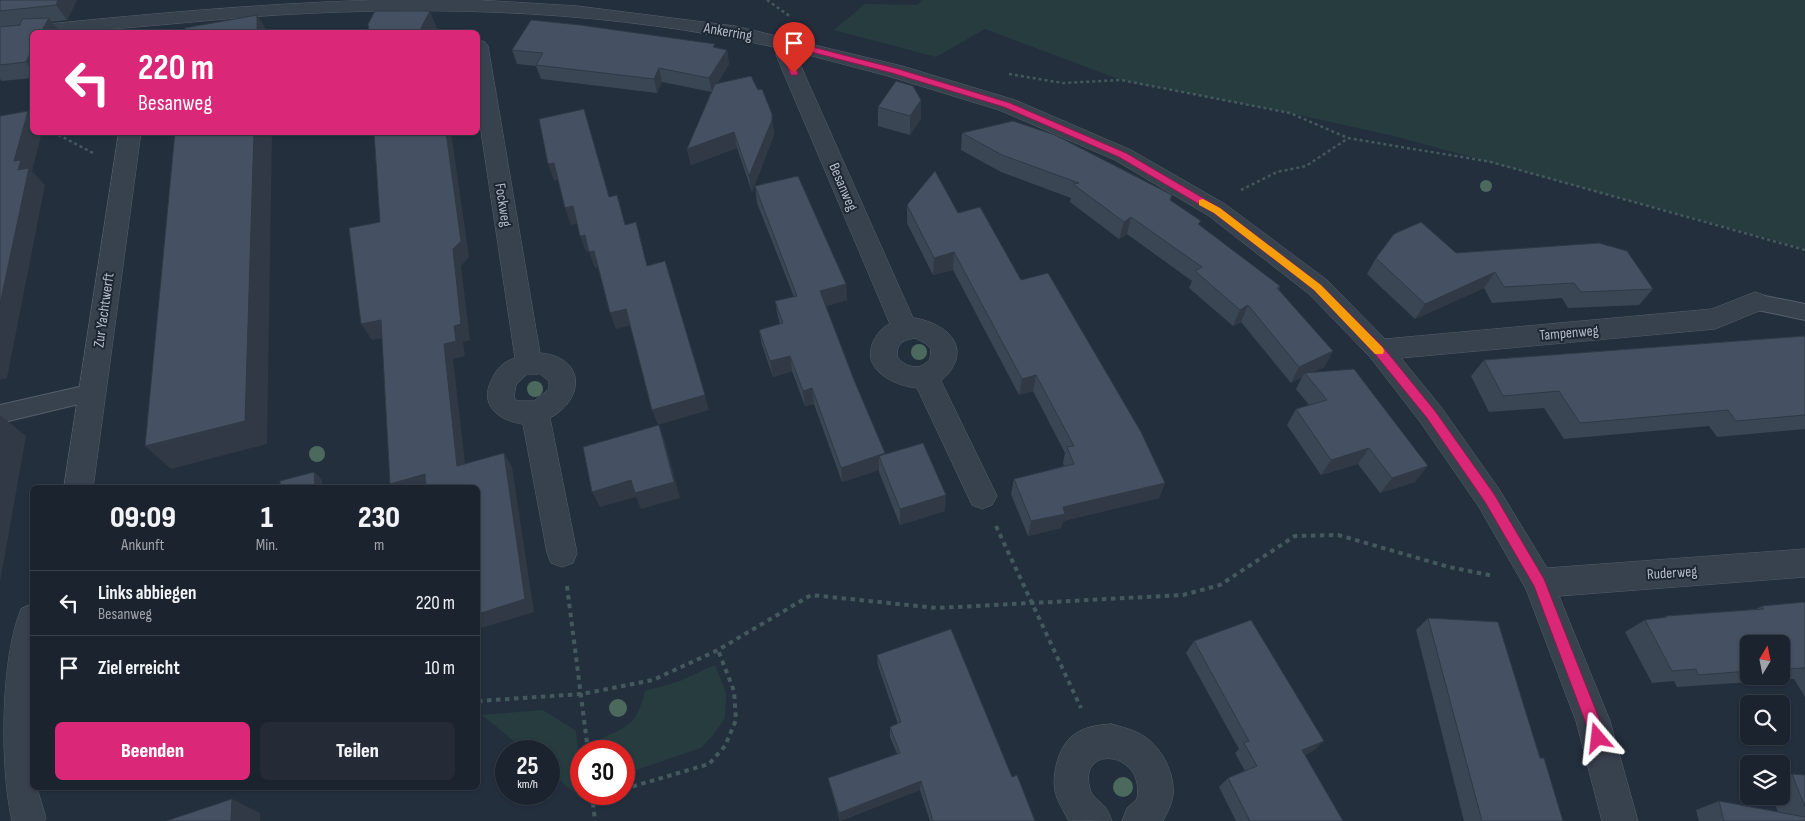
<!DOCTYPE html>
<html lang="de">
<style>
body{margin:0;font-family:"Sofia Sans Condensed",sans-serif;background:#242b36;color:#f1f3f6;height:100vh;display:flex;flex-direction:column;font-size:19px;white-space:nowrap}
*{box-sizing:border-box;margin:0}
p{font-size:16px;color:#a0a4aa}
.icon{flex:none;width:28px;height:28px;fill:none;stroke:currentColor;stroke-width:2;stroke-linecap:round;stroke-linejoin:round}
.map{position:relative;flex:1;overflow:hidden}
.sheet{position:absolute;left:30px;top:485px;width:450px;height:305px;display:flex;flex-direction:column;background:#1b232e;border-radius:8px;box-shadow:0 1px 4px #0004,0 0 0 1px #39404a}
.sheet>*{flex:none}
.hud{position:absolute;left:30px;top:30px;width:450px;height:105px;border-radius:8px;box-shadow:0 1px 4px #0004,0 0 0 1px #39404a;background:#db2777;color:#fff;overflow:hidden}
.needle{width:32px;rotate:10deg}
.fabs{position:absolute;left:1740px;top:635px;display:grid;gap:10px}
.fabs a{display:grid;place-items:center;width:50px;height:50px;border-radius:8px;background:#1b232e;box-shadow:0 1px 4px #0004,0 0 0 1px #39404a;font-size:25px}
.speed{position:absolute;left:495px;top:740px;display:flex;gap:10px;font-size:25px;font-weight:700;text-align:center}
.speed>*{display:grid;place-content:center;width:65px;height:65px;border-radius:50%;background:#1b232e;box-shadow:0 1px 4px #0004,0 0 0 1px #39404a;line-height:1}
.speed small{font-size:12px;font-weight:400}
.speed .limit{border:8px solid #d22;background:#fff;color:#111}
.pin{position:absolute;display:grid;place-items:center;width:42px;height:42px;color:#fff;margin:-51px -21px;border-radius:50% 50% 50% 0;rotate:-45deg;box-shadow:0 0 5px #0007}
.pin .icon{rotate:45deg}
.me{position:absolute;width:55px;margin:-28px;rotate:343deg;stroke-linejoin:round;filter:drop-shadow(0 0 4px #0008)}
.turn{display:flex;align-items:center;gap:18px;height:105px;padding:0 25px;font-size:22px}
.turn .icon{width:65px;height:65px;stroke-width:2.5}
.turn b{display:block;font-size:35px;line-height:42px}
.eta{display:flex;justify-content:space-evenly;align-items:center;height:85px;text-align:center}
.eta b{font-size:30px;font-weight:800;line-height:35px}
.primary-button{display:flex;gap:10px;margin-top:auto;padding:10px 25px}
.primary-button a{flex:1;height:58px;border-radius:8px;background:#db2777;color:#fff;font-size:20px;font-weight:800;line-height:58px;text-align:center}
.primary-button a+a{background:#242b36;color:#f1f3f6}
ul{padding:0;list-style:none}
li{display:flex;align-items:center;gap:15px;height:65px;padding:0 25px;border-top:1px solid #39404a}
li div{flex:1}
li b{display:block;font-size:19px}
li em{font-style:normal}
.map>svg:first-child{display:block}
.green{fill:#263c3f}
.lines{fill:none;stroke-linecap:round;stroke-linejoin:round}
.service-casing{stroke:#565f6c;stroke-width:2}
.minor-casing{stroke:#565f6c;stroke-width:1}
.path-far1{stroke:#44595c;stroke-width:2.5;stroke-dasharray:3 3;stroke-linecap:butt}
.path{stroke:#44595c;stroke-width:4;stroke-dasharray:4.5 4.5;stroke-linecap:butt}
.service{fill:#38414e;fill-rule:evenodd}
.minor{fill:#38414e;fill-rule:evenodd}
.tree{fill:#4b6a5d}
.wall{fill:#3b4654;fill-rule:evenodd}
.shaded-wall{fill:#303945}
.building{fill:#455162;stroke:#303945}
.route{fill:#db2777;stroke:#8e194d}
.slow{fill:#f59e0b}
.labels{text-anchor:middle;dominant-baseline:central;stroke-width:4;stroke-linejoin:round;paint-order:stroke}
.street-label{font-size:15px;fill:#b4bcc9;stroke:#1d2633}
</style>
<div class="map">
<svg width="1805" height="821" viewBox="0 0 1805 821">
<rect width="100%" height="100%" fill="#242f3e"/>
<path class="green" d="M922 0H1805V249L1398 137 1290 113 1121 80 985 29 936 57 834 30 865 4 917 5Z
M715 665 726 692 725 718 714 734 701 748 624 774V751H601L600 739C630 726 637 723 645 691L680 681Z
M543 710 576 731 583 800 549 771V751H526L482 715Z"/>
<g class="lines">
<defs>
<path id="service" d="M1755 294 1805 304V320L1748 308 1745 302 1748 296Z
M92 384 100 387 103 393 100 399 0 423V405Z"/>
<path id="minor" d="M375 0H478L577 6 735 26 902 66 1015 100 1131 150 1225 204 1327 280 1385 339 1712 309 1755 292 1764 295 1768 302 1764 309 1715 329 1401 358 1441 407 1499 489 1547 568 1805 549V577L1559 596 1610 721 1638 821H1602L1576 721 1526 589 1479 507 1421 423 1370 357 1309 294 1209 216 1115 160 999 110 888 76 797 52 796 55 913 318C920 318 926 321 932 323 962 336 965 360 941 381L997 496 992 505 982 509 972 505 917 388C894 386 859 369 874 340 878 333 882 327 890 324L776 55 778 48C615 11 444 5 277 15 196 20 114 32 32 32V38L0 41V29C125 16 249 4 375 0ZM915 338 925 343 931 349 930 359C928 361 924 365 921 366 912 369 899 363 897 355 897 342 904 340 915 338Z
M478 40 485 42 488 46 540 353C585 357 586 398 550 418L577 553 573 563 562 567 551 563 547 553 523 424C499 421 478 405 492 379 497 368 503 362 515 358L478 111ZM540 374 549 381V389L534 401H517L514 397 516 385 526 375Z
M119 132H141L93 488H64Z
M32 604V711L29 756 32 769V788H37L46 818 44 821H12C0 769 0 659 21 609Z
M1111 724C1122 727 1135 730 1145 737 1162 748 1175 774 1173 795 1172 804 1167 813 1163 821H1122L1127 808 1137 799C1146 751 1077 743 1090 789 1092 797 1100 801 1105 807 1108 811 1110 816 1112 821L1068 820C1064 811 1057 801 1055 791 1052 774 1058 749 1071 737 1082 727 1097 725 1111 724Z"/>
</defs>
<use href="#service" class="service-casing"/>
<use href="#minor" class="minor-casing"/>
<path class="path-far1" d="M767 0 791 17
M1009 74 1063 83 1121 80 1290 113 1348 138 1491 162 1805 250
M53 132 93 153
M1241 190 1277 172 1306 166 1347 139"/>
<path class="path" d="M996 526 1081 708
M567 586 588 751
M478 701 582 694 653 680 718 650 811 595 937 608 1183 595 1220 585 1295 536 1338 535 1449 567 1494 576
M624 789 709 764 725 746 736 720 734 691 718 650
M592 794 595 821
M592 799 609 794"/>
<use href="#service" class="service"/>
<use href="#minor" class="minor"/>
</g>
<g class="tree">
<circle cx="1486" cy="186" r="6"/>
<circle cx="919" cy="352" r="8"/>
<circle cx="535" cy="389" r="8"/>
<circle cx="317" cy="454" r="8"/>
<circle cx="618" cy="708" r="9"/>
<circle cx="1123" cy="787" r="10"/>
</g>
<path class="wall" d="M0 0H77L67 20 51 22 60 32H32V78L2 81 0 79Z
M716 48 727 50 729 64 717 84 774 130V135L752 192 737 148 691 165 687 149 712 92 662 82 657 93 541 79 536 66 517 64 512 50Z
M921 100V119L910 135 878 126V107Z
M962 133 1171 201 1200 225 1280 286 1279 290 1333 351 1324 367 1313 372 1415 482 1380 493 1358 464 1321 475 1287 425 1296 409 1309 405 1296 389 1302 377 1291 383 1241 322 1233 326 1189 288 1192 281 1127 234 1119 239 1070 202 1071 198 1001 172 961 150Z
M755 186 846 284 847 300 826 306 854 380 885 454 945 511 900 525 879 472V470L842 482 814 404 805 406 792 371 773 377 762 345 759 330 780 324 778 317 775 301 794 297 757 203Z
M907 205 958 213 1021 280 1165 483 1159 498 1063 521 1061 528 1028 536 1011 494 1014 479 1064 466 1063 463 1065 453 1033 391 1019 395 953 270 933 275 907 223Z
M1456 253 1653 289 1639 305 1568 308 1562 298 1492 303 1484 288 1415 319 1367 274 1376 258Z
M1805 336V429L1717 437 1709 426 1564 439 1544 408 1489 412 1471 376 1484 360Z
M1805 602V697L1794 679 1677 687 1674 681 1652 683 1625 632 1645 620 1663 618 1666 616 1756 609 1762 606ZM1749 644H1781V676H1749Z
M1428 618 1540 758 1563 821H1464L1416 630Z
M1194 641 1324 741 1313 751 1305 755 1343 821H1236L1219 787 1228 778 1245 771 1235 753 1239 749 1186 653Z
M877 655 1012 777 1035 821H930L920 790 840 821 828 778 897 754 890 737V727L898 724 878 666Z
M1792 774 1805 775V821H1699L1696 810 1719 801 1778 812 1772 796H1781V778Z"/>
<path class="shaded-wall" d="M58 0H77L67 20 56 5Z
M430 11 437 28 435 32H419Z
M257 15 268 32H257Z
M49 18 60 32H41Z
M32 49V70L26 62Z
M727 50 729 64 712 92 709 78Z
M659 68 662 82 657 93 654 79Z
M921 100V119L910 135V116Z
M28 111 32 116V132H42L32 171 45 185 7 378 0 380V304L18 170 14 161Z
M772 114 774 135 752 192 749 176Z
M254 132H272L267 444 171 469 145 446Z
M446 132H451L469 257 461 266 470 340 463 342 465 356 453 359 467 480 457 466 444 344 454 326 453 249Z
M734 132 737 148 691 165 687 149Z
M554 163 560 179 554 181 548 164Z
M573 206 579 223 571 225 565 208Z
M1131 217 1127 234 1119 239 1124 222Z
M585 235 591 251 586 252 580 236Z
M594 251 600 267 595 268 589 252Z
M954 252 953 270 933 275 934 258Z
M1495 272 1484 288 1415 319 1425 304Z
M846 284 847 300 822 307 820 291Z
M1248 305 1241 322 1233 326 1240 310Z
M626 309 632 325 616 329 610 313Z
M381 320 391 336 372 340 361 324Z
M1333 351 1324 367 1307 375 1305 373 1302 377 1291 383 1299 367Z
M790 356 792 371 773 377 770 361Z
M1036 375 1033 391 1019 395 1022 379Z
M812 388 814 404 805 406 803 391Z
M705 395 709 410 658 425 652 410Z
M0 415 26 436 0 582Z
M659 425 665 442 680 498 641 509 636 497 600 507 592 492Z
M1369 448 1358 464 1321 475 1331 460Z
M504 453 512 467 534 612 478 629V614Z
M885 453V468L879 456V470L842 482 841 468Z
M1428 466 1415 482 1380 493 1392 478Z
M314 472 322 480V488H315Z
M425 474 435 488H393L390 484Z
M1165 483 1159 498 1063 521 1061 528 1028 536 1031 521 1063 507Z
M946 495 945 511 900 525V509Z
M1324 741 1313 751 1292 760 1302 750Z
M921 781 920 790 840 821 839 813Z
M232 799 260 813V821H231Z"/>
<path class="building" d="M0 0H58L56 5 0 11Z
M375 11H430L419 32H369L368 24Z
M257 15V32H185V28Z
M49 18 41 32H32V49L26 62 0 65V27L20 25 22 19Z
M531 20 580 25 715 44 713 47 727 50 709 78 659 68 654 79 536 65 543 53 512 50Z
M751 76 758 90 762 89 772 114V120L749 176 734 132 687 149 715 84Z
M896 81 913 86 921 100 910 116 878 107Z
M584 109 609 197 617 195 625 225 636 222 647 266 665 261 705 395 652 410 626 309 610 313 594 251 589 252 585 235 580 236 573 206 565 208 554 163 548 164 539 119Z
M28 111 14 161 21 160 18 170 29 168 0 304V116Z
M1013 121 1055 135 1172 195 1170 200 1201 221 1198 224 1280 286 1277 288 1333 351 1299 367 1248 305 1240 310 1195 271 1202 267 1131 217 1124 222 1073 184 1079 183 1002 155 962 133Z
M175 132H254L245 421 145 446Z
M374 132H446L461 241 453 249 461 324 454 326 456 341 444 344 457 466 504 453 525 599 478 614V488H426L425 474 390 484 381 320 361 324 349 228 380 222Z
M935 171 958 213 980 207 1021 280 1048 273 1141 432 1165 483 1063 507 1065 514 1031 521 1014 479 1074 464 1067 447 1074 446 1036 375 1022 379 954 252 934 258 907 205Z
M798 176 846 284 820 291 854 380 885 453 841 468 812 388 803 391 790 356 770 361 759 330 783 323 775 301 797 296 755 186Z
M1421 222 1456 253 1599 243 1627 251 1653 289 1581 292 1574 283 1504 287 1495 272 1425 304 1376 258 1394 234Z
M1805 336V415L1736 421 1728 410 1580 423 1559 391 1503 396 1484 360Z
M1354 369 1428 466 1392 478 1369 448 1331 460 1296 409 1327 400 1305 373Z
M659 425 674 482 635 493 631 480 592 492 583 447Z
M923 443 946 495 900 509 879 456Z
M314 472 315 488H280V481Z
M1805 602V668L1781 669V644H1749V671L1698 675 1696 669 1672 671 1645 620 1667 617 1666 616 1764 609 1762 606Z
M1428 618 1498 622 1540 758H1544L1563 821H1482Z
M1251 620 1324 741 1302 750 1343 821H1250L1228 778 1257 766 1244 743 1249 741 1194 641Z
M951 629 1012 777 1017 775 1035 821H933L921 781 839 813 828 778 900 753 890 727 901 722 877 655Z
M1792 774 1805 775V807Z
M232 799 231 821H166Z
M1719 801 1805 817V821H1724Z"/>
<path class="route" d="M789 41 898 69 1010 103 1126 153 1220 208 1321 285 1383 347 1435 411 1494 494 1544 579 1600 721 1604 738 1602 742 1598 744 1593 742 1534 586 1485 502 1427 418 1375 354 1314 290 1214 213 1119 157 1004 107 892 73 792 47 790 55 798 73 797 75H791L782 55 785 44Z"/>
<path class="slow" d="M1203 199 1220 208 1321 285 1383 348 1384 351 1383 354H1375L1314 290 1214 213 1199 205V200Z"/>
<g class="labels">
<g class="street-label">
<text transform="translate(728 32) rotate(10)">Ankerring</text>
<text transform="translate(843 187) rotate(67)">Besanweg</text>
<text transform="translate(503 205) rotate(81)">Fockweg</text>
<text transform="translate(104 310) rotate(-82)">Zur Yachtwerft</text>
<text transform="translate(1569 333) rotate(-5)">Tampenweg</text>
<text transform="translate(1672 573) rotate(-4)">Ruderweg</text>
</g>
</g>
</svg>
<div class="fabs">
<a><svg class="needle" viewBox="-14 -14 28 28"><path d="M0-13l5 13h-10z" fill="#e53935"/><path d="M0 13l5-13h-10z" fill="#a0a4aa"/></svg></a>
<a><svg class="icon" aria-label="search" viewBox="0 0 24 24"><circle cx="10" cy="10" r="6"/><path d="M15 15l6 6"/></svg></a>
<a><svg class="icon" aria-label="layers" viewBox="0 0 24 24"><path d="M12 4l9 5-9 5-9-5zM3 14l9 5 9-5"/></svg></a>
</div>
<div class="speed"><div>25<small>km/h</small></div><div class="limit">30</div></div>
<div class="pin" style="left:794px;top:73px;background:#d93025"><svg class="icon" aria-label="arrive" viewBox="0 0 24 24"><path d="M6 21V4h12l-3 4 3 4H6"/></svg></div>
<svg class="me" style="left:1598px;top:738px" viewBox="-20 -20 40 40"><path d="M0-17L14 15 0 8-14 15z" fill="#db2777" stroke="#fff" stroke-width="4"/></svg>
<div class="hud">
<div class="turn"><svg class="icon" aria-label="left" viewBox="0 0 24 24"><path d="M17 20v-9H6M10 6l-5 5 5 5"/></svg><div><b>220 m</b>Besanweg</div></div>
</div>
<section class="sheet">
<div class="eta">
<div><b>09:09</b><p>Ankunft</p></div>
<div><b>1</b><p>Min.</p></div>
<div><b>230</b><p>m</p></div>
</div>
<ul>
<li><svg class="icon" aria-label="left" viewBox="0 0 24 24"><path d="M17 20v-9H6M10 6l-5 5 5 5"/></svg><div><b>Links abbiegen</b><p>Besanweg</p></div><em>220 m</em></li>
<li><svg class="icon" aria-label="arrive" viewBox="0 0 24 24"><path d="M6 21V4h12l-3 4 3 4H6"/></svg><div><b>Ziel erreicht</b></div><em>10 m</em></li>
</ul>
<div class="primary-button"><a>Beenden</a><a>Teilen</a></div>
</section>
</div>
